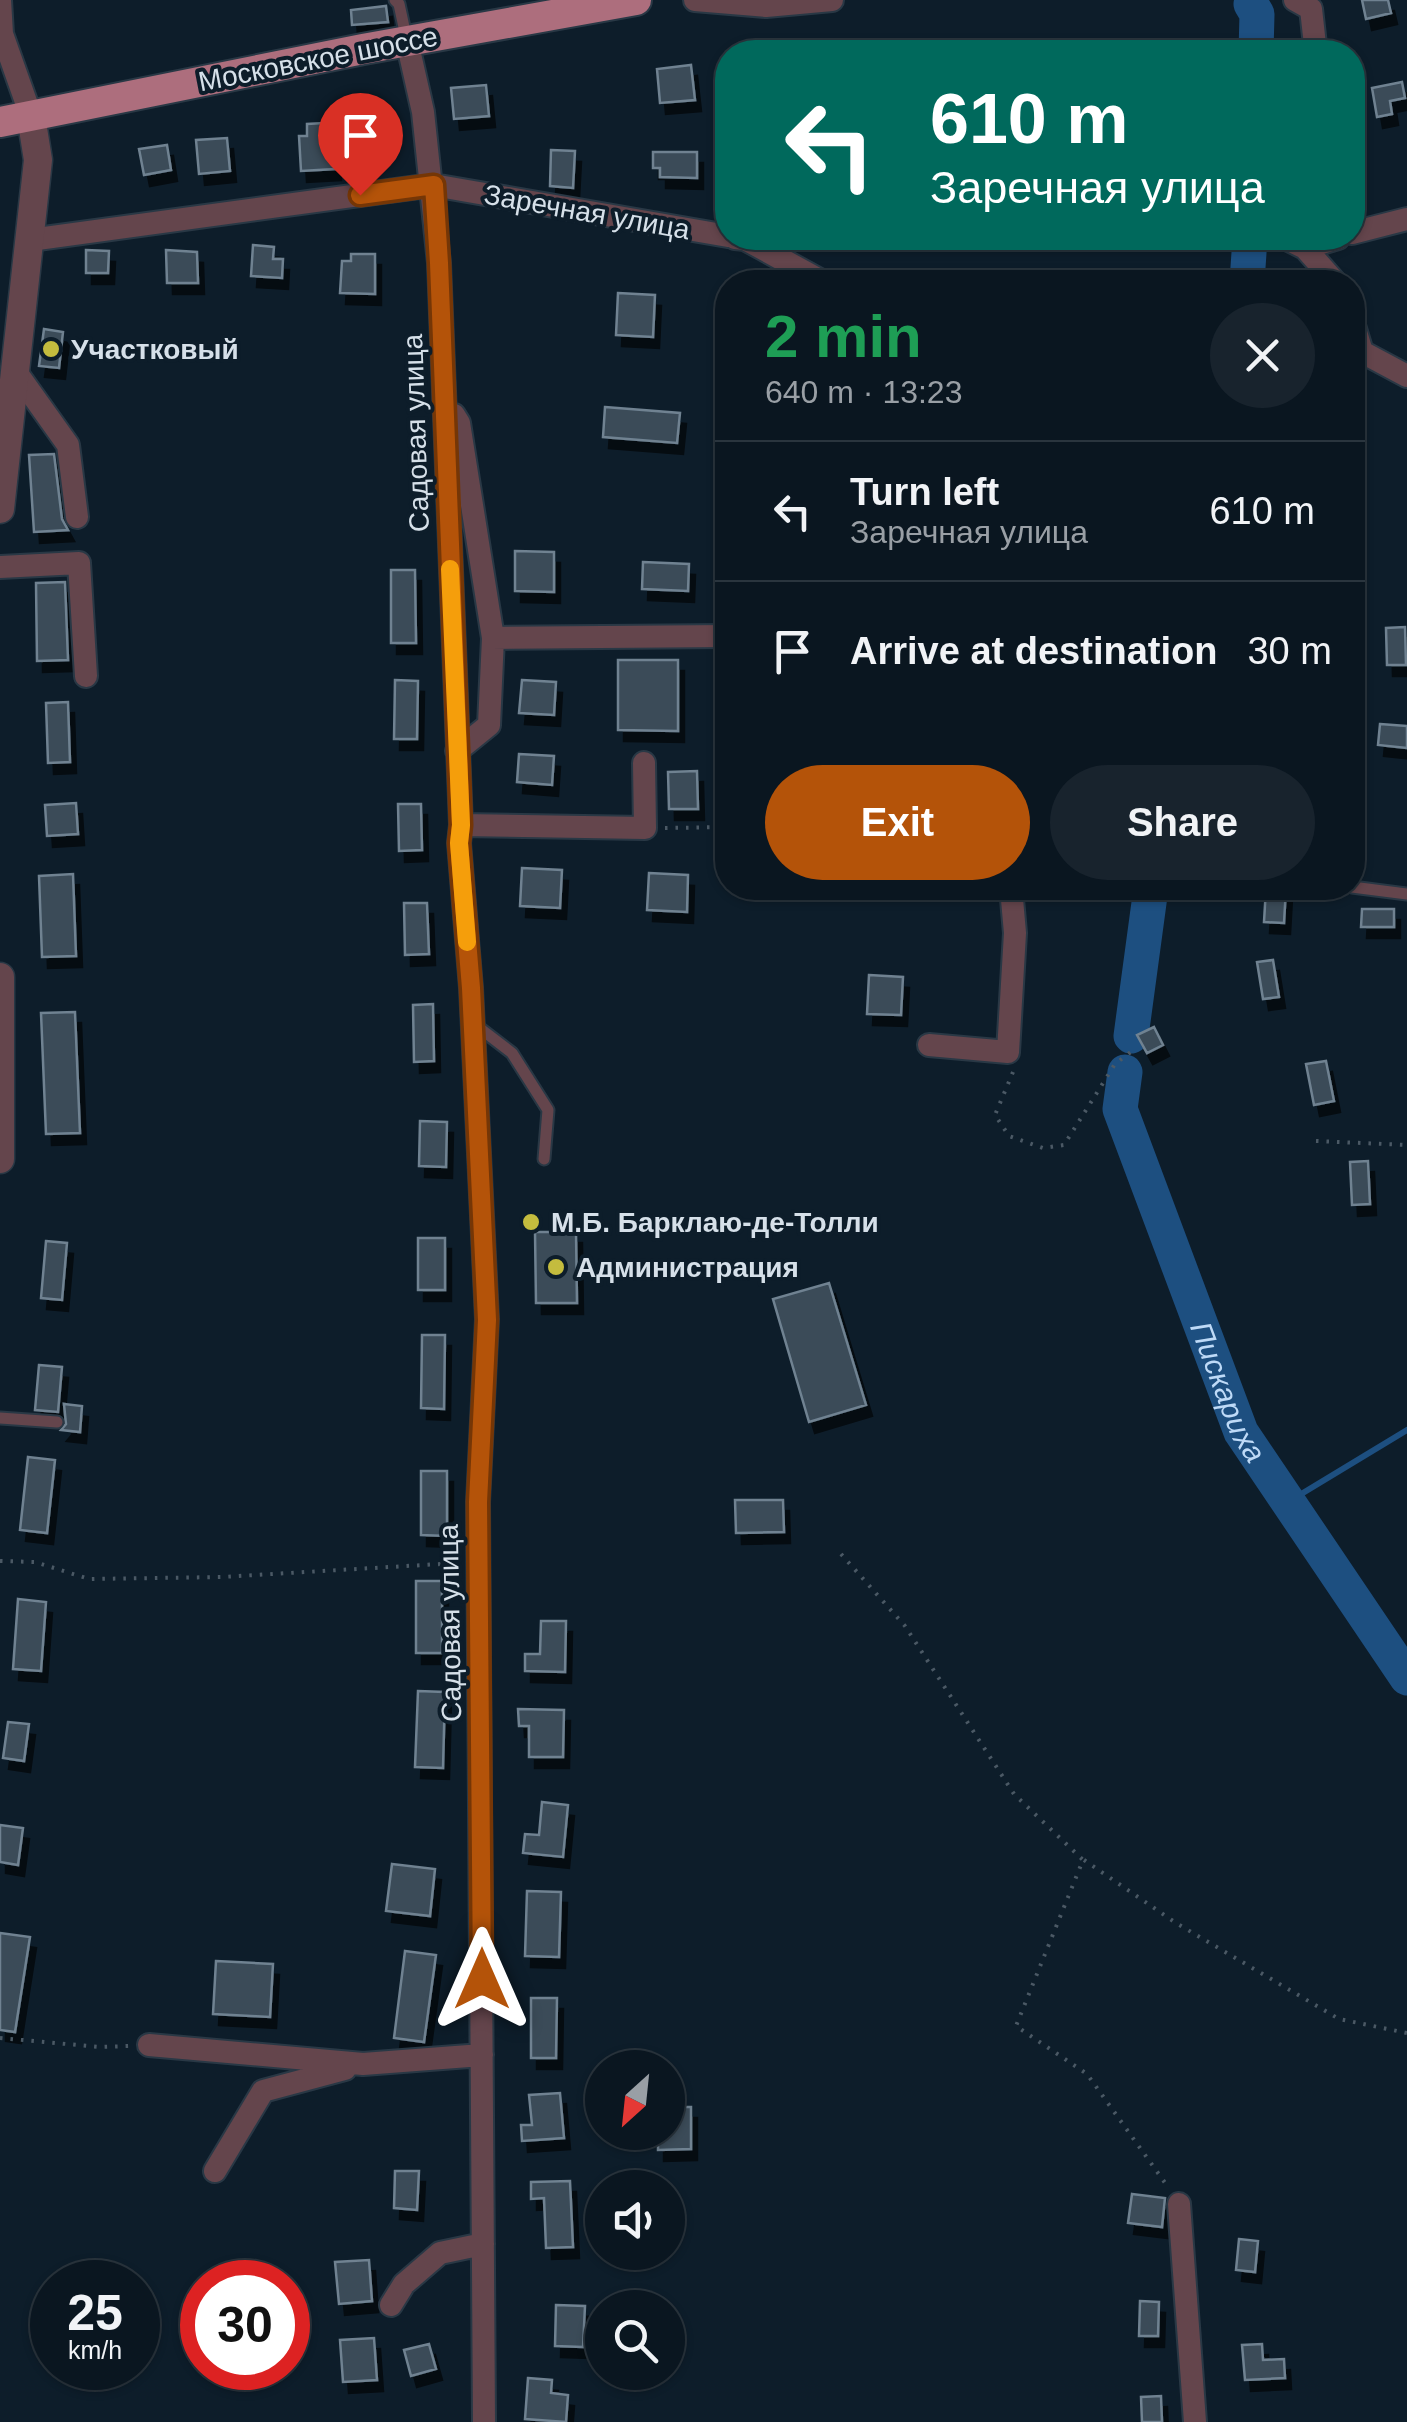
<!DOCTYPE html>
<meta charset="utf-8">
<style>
body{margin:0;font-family:Arial,sans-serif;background:#18232d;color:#f1f3f6;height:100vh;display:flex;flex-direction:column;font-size:38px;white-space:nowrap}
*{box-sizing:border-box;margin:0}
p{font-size:32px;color:#999fa5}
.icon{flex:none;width:55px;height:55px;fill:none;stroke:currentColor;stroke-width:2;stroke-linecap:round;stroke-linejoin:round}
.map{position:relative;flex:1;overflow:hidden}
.sheet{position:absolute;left:715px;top:270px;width:650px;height:630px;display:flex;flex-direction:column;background:#0a1620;border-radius:40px;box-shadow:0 2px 8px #0004,0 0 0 2px #2a353e}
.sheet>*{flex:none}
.hud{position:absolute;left:715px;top:40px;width:650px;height:210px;border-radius:40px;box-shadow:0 2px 8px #0004,0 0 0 2px #2a353e;background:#00695c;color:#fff;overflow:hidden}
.needle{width:65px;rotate:207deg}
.fabs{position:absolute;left:585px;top:2050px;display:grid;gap:20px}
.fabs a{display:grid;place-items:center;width:100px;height:100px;border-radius:50%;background:#0a1620;box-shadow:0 2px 8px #0004,0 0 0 2px #2a353e;font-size:50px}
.speed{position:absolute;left:30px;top:2260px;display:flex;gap:20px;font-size:50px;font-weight:700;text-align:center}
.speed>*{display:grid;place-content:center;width:130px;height:130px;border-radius:50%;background:#0a1620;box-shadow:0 2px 8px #0004,0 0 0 2px #2a353e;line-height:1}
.speed small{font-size:25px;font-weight:400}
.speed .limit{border:15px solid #d22;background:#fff;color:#111}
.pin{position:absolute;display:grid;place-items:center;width:85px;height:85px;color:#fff;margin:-102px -42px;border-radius:50% 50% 50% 0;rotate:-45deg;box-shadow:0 0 10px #0007}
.pin .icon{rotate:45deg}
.me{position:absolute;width:110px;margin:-55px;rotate:0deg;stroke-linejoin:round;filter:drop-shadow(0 0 8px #0008)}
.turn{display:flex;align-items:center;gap:35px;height:210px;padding:0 50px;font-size:45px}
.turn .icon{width:130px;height:130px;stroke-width:2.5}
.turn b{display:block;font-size:70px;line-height:85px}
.round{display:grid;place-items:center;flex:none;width:105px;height:105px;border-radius:52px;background:#18232d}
.overview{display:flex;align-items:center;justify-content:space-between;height:170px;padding:0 50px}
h1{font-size:60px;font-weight:600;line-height:75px;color:#1e9e55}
.cta{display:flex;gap:20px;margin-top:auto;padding:20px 50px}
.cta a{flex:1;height:115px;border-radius:60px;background:#b45309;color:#fff;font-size:40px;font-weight:600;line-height:115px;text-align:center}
.cta a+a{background:#18232d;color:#f1f3f6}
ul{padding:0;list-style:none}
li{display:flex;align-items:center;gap:30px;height:140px;padding:0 50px;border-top:2px solid #2a353e}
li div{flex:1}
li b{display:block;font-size:38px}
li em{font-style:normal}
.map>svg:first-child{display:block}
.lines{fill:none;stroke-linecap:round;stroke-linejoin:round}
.stream{stroke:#1d4f80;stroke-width:6}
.river{stroke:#1d4f80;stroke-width:35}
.building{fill:#3a4b59;stroke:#6f8291;stroke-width:2.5;filter:url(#shadow)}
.service-casing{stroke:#293845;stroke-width:15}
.minor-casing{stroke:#293845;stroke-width:26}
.tertiary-casing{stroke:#293845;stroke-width:31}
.primary-casing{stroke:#293845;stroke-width:34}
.path{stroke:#4b5965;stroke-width:4;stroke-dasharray:2.5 8;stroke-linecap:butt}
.service{stroke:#64454c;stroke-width:11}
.minor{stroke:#64454c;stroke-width:22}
.tertiary{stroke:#64454c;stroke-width:28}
.primary{stroke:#ad6e7d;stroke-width:30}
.route-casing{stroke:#753606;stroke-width:25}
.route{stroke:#b45309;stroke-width:18}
.slow{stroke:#f59e0b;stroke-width:18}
.poi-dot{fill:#c4bc3e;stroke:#0d1d2a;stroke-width:4}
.labels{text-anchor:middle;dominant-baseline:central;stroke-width:8;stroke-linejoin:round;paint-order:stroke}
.street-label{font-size:28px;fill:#d6e0e9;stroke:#0d1d2a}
.poi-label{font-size:28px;font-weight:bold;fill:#d6e0e9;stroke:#0d1d2a;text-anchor:start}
.water-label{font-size:30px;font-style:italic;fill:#bedaf7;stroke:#0d1d2a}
</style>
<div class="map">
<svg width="1407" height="2422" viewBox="0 0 1407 2422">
<defs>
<filter id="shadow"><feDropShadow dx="6" dy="11" stdDeviation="0" flood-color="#0009"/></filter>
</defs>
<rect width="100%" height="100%" fill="#0d1d2a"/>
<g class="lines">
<path class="stream" d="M1288 1502 1407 1430"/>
<g class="river">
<path d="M1251 4 1257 14 1256 52"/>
<path d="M1247 282 1250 238"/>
<path d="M1131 1036 1151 888"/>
<path id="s1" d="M1125 1072 1120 1109 1241 1432 1407 1678"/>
</g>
</g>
<path class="building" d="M1362 0H1388L1391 13 1366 19Z
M386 6 388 22 352 25 351 10Z
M691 65 695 100 660 103 657 69Z
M1402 82 1405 98 1390 101 1392 114 1377 117 1372 88Z
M486 85 489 116 454 119 451 88Z
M324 123 325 134H332L335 169 301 171 299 136H307V124Z
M227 138 230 171 199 174 196 140Z
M167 145 171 170 144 175 139 149Z
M551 150 575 151 573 188 550 186Z
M653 152H697V178L660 177V168H653Z
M253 245 274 247 273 259H283L282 278 251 276Z
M86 250 109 251 108 273H86Z
M166 250 197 252 198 283H167Z
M351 254H375V294L340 293 342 261H351Z
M618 293 655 295 653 337 616 335Z
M44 329 63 332 59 368 39 366Z
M605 407 680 413 677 443 603 437Z
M54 454 62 519 68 530 34 532 29 455Z
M515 551 554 552V592L515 591Z
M643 562 689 564 688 591 642 589Z
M391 570H415L416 643H391Z
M65 582 68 660 37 661 36 583Z
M1405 627 1406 665H1387L1386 628Z
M618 660H678V731L618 730Z
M395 680 418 681 417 739H394Z
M522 680 556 682 554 715 519 713Z
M68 702 70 762 48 763 46 703Z
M1380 724 1407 726V748L1378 745Z
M519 754 554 756 552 785 517 782Z
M697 771 698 809H669L668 772Z
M76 803 78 834 47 836 45 805Z
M398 804H421L422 850 399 851Z
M522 868 562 870 560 908 520 906Z
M649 873 688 875 687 912 647 910Z
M73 874 76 956 42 957 39 876Z
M1266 888H1286L1284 923 1264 922Z
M404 903H427L429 954 405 955Z
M1362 909H1394V927H1361Z
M1273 960 1279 997 1263 999 1257 962Z
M869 975 903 977 901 1015 867 1014Z
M433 1004 434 1061 414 1062 413 1005Z
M75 1012 80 1133 46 1134 41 1013Z
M1154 1027 1163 1045 1147 1053 1137 1035Z
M1326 1061 1334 1101 1314 1105 1306 1064Z
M420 1121 447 1122 446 1167 419 1166Z
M1368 1161 1370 1204 1352 1205 1350 1162Z
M535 1232H576L577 1303H536Z
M418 1238H445V1290H418Z
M46 1241 67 1243 62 1300 41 1298Z
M829 1283 866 1405 809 1422 773 1299Z
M422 1335H445L444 1409 421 1408Z
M39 1365 62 1367 58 1412 35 1410Z
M64 1404 82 1406 80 1432 61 1430 66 1424Z
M28 1457 55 1460 47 1533 20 1530Z
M421 1471H447V1536L421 1535Z
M735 1500H783L784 1532 736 1533Z
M416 1581H442V1653H416Z
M18 1599 46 1602 41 1671 13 1669Z
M541 1621H566L565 1672 525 1671V1654H540Z
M418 1691 445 1692 443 1768 415 1767Z
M518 1709 564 1710 563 1757H529V1726H519Z
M8 1722 29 1724 24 1761 3 1758Z
M542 1802 568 1805 563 1857 523 1853 525 1834 539 1835Z
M0 1825 23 1828 18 1865 0 1862Z
M392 1864 435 1869 430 1916 386 1911Z
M527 1891 561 1892 559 1957 525 1956Z
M0 1933 30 1937 15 2032 0 2030Z
M405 1951 436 1955 424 2042 394 2038Z
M216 1961 273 1964 270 2017 213 2014Z
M531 1998H557L556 2058H531Z
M560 2093 564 2138 522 2141 521 2125H532L529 2095Z
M668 2107H691V2149L658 2150V2132H668Z
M395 2171H419L417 2210 394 2208Z
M570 2181 573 2247 546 2248 544 2198 531 2199V2182Z
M1132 2194 1165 2198 1162 2227 1128 2223Z
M1239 2239 1258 2241 1255 2272 1236 2270Z
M369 2260 372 2301 339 2304 335 2262Z
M1140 2301 1159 2302 1158 2336H1139Z
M556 2305 585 2306 583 2347 555 2346Z
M374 2338 377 2380 343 2382 340 2340Z
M429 2344 436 2369 411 2376 404 2350Z
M1262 2344 1263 2360 1284 2359 1285 2378 1245 2380 1242 2345Z
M528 2378 552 2380 551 2393 568 2395 566 2422 525 2419Z
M1161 2396 1162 2422H1142L1141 2397Z"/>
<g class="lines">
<defs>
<path id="service" d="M395 0 399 4 407 41
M1352 887 1407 894
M473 1023 512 1053 548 1110 544 1159
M0 1418 57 1422"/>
<path id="minor" d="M0 0 2 34 31 116
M695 0 766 6 832 0
M1295 0 1311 9 1315 45 1312 52
M407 41 423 112 439 263 461 825 459 843 471 988 487 1319 478 1502 484 2422
M1352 233 1407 219
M735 238 745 239 823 282
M1285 238 1305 248 1338 238
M30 240 433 185 728 236
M1305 248 1335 282
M1352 319 1362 352 1407 376
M16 372 68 445 77 517
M454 415 459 423 493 638 489 725 457 751
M0 567 79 563 86 676
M493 638 728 636
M461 825 645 828 644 763
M929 1045 1008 1052 1015 933 1011 888
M149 2045 363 2064 482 2055
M215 2171 263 2091 345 2069
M1179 2204 1195 2422
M391 2305 404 2284 440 2253 483 2244"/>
<path id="tertiary" d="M0 509 38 160 31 116
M0 977V1159"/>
<path id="primary" d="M0 122 363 49 636 0"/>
</defs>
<use href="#service" class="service-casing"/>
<use href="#minor" class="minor-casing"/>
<use href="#tertiary" class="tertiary-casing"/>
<use href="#primary" class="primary-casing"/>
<path class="path" d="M665 828 728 827
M1013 1072 995 1115 1009 1136 1043 1148 1064 1145 1115 1064 1136 1048
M1316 1141 1407 1145
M841 1554 905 1626 1014 1794 1083 1860 1016 2026 1087 2074 1168 2187
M0 1561 35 1562 89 1579 222 1577 457 1563
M1084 1860 1176 1923 1339 2019 1407 2033
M0 2038 100 2047 129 2046"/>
<use href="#service" class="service"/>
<use href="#minor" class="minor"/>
<use href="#tertiary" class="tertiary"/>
<use href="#primary" class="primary"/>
</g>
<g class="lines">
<defs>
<path id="route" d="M360 195 434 185 439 263 461 825 459 843 471 988 487 1320 478 1502 482 1979"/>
</defs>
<use href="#route" class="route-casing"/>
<use href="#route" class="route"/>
<path class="slow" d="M450 569 461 825 459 843 467 942"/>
</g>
<g class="poi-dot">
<circle cx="51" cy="349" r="10"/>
<circle cx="531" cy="1222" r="10"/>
<circle cx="556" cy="1267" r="10"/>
</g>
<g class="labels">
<g class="street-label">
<text transform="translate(318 59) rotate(-11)">Московское шоссе</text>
<text transform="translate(587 212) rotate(10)">Заречная улица</text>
<text transform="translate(416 433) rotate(-92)">Садовая улица</text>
<text transform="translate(450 1623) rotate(-91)">Садовая улица</text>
</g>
<g class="poi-label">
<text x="71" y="349">Участковый</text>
<text x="551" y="1222">М.Б. Барклаю-де-Толли</text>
<text x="576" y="1267">Администрация</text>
</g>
<g class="water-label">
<text stroke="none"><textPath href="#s1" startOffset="340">Пискариха</textPath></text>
</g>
</g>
</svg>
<div class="fabs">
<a><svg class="needle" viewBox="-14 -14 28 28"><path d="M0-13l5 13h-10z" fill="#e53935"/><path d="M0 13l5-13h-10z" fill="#999fa5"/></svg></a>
<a><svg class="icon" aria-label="sound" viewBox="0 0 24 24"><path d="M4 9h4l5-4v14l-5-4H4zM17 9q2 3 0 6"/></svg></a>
<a><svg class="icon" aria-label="search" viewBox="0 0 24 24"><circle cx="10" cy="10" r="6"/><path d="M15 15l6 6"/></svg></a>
</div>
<div class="speed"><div>25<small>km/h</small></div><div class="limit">30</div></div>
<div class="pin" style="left:360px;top:195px;background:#d93025"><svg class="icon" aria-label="arrive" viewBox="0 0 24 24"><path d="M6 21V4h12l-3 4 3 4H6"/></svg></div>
<svg class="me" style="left:482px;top:1979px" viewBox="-20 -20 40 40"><path d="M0-17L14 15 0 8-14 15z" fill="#b45309" stroke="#fff" stroke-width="4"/></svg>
<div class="hud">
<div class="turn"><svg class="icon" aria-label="left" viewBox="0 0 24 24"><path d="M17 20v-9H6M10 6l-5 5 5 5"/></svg><div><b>610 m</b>Заречная улица</div></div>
</div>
<section class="sheet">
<div class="overview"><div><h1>2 min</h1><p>640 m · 13:23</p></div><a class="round"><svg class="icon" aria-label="close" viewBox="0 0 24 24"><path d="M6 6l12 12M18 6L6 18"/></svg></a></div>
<ul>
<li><svg class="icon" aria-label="left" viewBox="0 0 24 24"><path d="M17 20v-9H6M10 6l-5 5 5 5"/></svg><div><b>Turn left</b><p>Заречная улица</p></div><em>610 m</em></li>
<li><svg class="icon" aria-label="arrive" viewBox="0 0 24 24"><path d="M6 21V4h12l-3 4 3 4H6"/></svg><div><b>Arrive at destination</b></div><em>30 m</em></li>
</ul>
<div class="cta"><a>Exit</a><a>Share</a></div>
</section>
</div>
